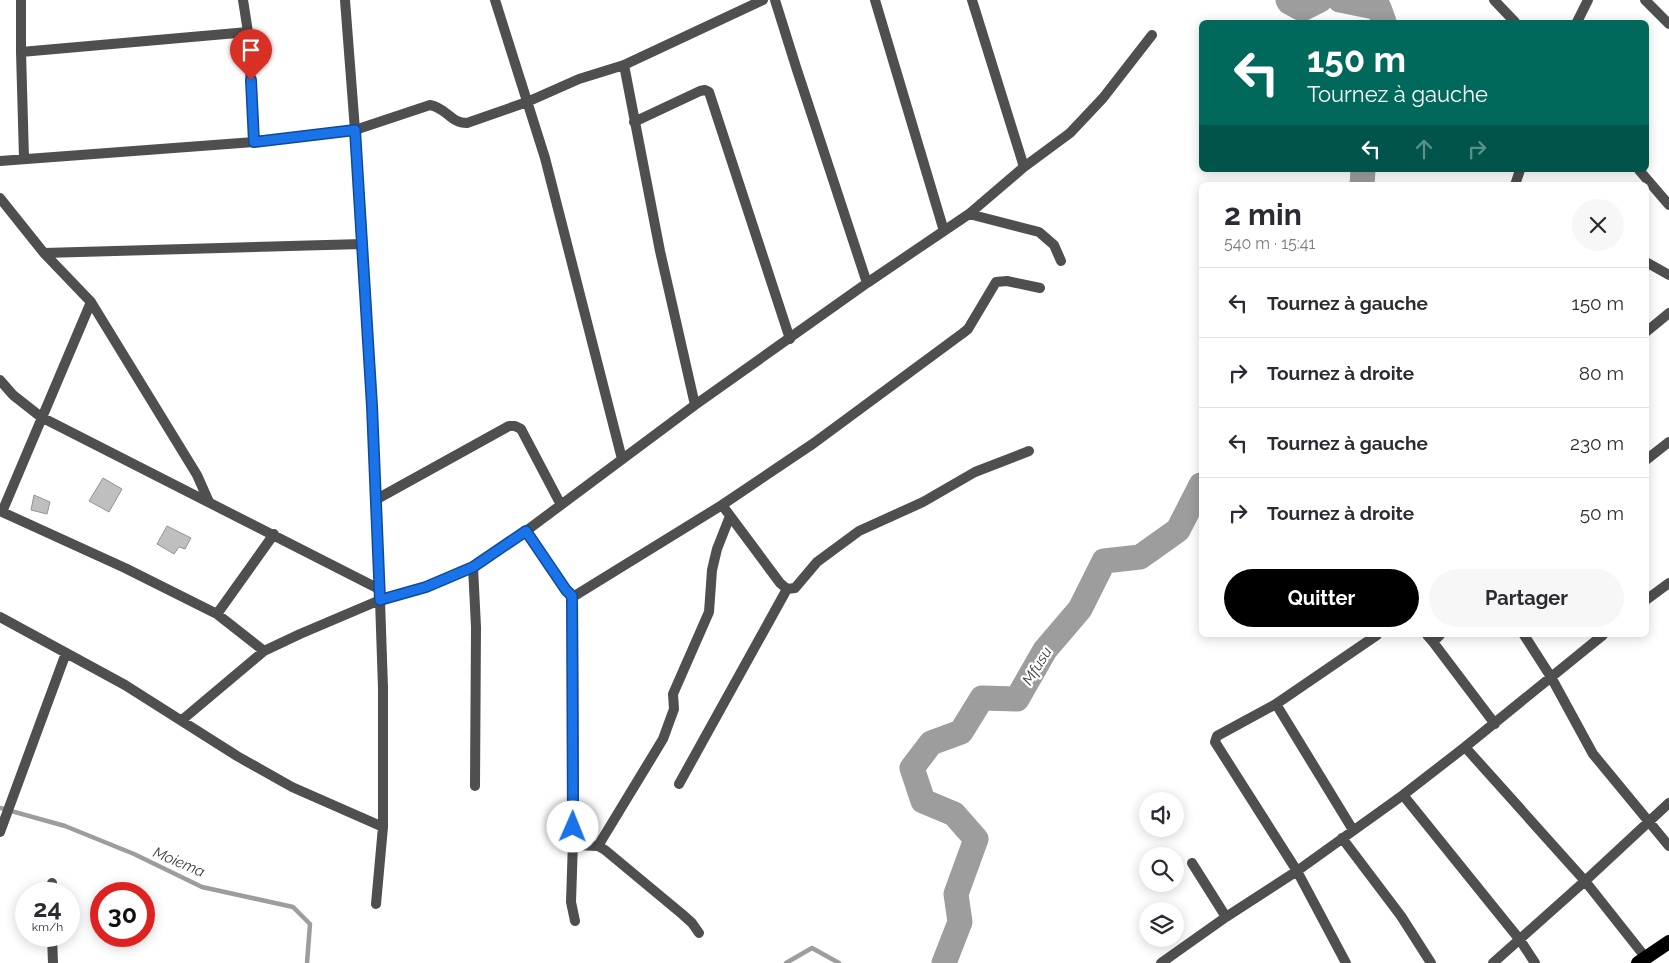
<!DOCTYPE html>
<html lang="fr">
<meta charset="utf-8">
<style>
body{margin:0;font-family:Raleway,sans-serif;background:#f7f7f7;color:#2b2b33;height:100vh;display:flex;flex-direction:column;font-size:19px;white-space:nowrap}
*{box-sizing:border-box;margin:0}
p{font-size:16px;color:#7c7c81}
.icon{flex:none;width:28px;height:28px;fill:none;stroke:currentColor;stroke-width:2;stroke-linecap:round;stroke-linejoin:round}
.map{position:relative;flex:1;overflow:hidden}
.details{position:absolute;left:1199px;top:182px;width:450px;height:455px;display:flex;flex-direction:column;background:#fff;border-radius:8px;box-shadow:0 2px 12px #0003}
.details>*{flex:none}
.guide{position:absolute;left:1199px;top:20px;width:450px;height:152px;border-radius:8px;box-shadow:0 2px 12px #0003;background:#00695c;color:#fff;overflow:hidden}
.fabs{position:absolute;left:1139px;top:792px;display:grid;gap:10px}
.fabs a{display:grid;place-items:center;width:45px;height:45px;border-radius:50%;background:#fff;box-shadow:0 2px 12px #0003;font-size:25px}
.speed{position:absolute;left:15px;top:882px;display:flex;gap:10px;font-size:25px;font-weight:700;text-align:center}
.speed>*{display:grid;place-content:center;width:65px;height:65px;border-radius:50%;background:#fff;box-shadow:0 2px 12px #0003;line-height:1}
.speed small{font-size:12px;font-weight:400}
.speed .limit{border:8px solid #d22;background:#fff;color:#111}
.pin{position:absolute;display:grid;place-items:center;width:42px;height:42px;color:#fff;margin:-51px -21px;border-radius:50% 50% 50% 0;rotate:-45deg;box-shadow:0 0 5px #0007}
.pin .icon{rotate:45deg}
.me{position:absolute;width:55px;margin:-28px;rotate:1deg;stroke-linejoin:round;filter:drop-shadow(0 0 4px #0008)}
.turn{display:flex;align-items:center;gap:18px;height:105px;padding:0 25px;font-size:22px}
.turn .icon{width:65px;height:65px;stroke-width:2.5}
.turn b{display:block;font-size:35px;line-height:42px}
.lanes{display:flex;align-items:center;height:48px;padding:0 25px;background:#0003;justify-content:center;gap:25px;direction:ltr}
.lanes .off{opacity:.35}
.round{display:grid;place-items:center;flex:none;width:52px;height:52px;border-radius:26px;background:#f7f7f7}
.head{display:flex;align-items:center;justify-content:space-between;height:85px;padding:0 25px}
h1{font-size:30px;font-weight:700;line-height:38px}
.button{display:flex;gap:10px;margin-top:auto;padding:10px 25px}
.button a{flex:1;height:58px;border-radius:30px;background:#000;color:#fff;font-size:20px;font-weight:700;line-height:58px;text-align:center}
.button a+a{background:#f7f7f7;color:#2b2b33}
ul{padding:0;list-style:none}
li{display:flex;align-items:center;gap:15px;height:70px;padding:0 25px;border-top:1px solid #e1e1e2}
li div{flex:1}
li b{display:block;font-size:19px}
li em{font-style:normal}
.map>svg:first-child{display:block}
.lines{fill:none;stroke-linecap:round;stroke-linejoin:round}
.stream{stroke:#9d9d9d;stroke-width:4.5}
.river{stroke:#9d9d9d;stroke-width:25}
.building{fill:#bfbfbf;stroke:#939393}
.minor{stroke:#4f4f4f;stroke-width:10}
.trunk{stroke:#000;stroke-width:14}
.route-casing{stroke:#114b97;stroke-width:12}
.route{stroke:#1a73e8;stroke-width:9}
.labels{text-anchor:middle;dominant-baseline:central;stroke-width:4.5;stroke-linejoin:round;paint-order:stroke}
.water-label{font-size:15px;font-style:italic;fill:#3e3e3e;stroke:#fff}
</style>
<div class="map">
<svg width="1669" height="963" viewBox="0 0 1669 963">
<rect width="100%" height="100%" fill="#fff"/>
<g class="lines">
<path class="stream" d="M0 808 65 826 134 854 202 887 293 907 310 924 307 963
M786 963 812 948 839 963"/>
<path class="river" d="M1288 0 1289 2 1302 9 1320 0
M1340 0 1379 8 1384 22
M1362 185 1363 170
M944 963 960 922 956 894 976 839 954 814 923 801 912 768 931 743 961 732 982 698 1017 699 1045 650 1080 609 1104 561 1140 557 1178 530 1201 485"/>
</g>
<path class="building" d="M103 478 122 489 109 512 89 501Z
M34 495 50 502 47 514 31 510Z
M167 526 191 538 185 549 179 547 174 554 157 544Z"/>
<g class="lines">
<path class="minor" d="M21 0V52L24 158
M243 0 248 32 254 142
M345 0 355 130 372 406 380 600 383 688V827L376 904
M495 0 545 158 622 459
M775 0 796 67 867 283
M875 0 944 231
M972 0 1024 167
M1494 0 1515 22
M1645 0 1669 24
M1577 22 1588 0
M21 52 248 32
M624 65 660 251 695 405
M634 122 700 91 705 90 709 92 790 339
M0 161 254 142 355 130 430 105C447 108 450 123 467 123L527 102 579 79 624 65 763 0
M1639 170 1669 205
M1515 185 1520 170
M0 198 44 253 91 302 2 512 125 568 217 614 264 651
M969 214 1039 232 1054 245 1061 261
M44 253 362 244
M1646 262 1669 275
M91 302 197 475 209 502
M1646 332 1669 313
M0 380 13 395 41 417 379 589
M1646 460 1669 442
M377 499 509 426H515L521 429 561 505
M722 505 780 583 787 589 795 588 817 562 859 531 923 502 975 472 1029 451
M526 531 566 590 573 596 576 595 722 505 814 443 963 333 968 329 996 282 1007 281 1040 288
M473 567 476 627 475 786
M573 596 574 810 571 902 575 921
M1646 600 1669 583
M217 614 274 534
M0 617 125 685 237 756 292 787 383 827
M1427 635 1433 642 1440 635
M1524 635 1551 677 1593 754 1669 846
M1433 642 1495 724
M1276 704 1353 830
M182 720 264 651 300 634 380 600 426 587 473 567 526 531 695 405 867 283 969 214 1024 167 1070 133 1103 98 1152 35
M1465 747 1585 881 1646 958
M679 784 787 589
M1403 795 1520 940 1535 963
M0 832 66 653
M1342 838 1401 916 1431 963
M573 845 598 846 605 850 682 914 692 923 699 933
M598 846 663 739 674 709 673 694 709 612 712 570 717 549 730 516
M1192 863 1226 917
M51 894 52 883
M52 936 53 963
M1161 963 1226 917 1297 871 1403 795 1465 747 1603 635
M1346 963 1297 871 1215 742 1217 736 1276 704 1377 635
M1493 963 1585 881 1669 803"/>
<path class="trunk" d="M1638 963 1669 942"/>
</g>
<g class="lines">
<defs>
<path id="route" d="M251 80 254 142 355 130 372 406 380 600 426 587 473 567 526 531 566 590 572 596 573 827"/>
</defs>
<use href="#route" class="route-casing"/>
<use href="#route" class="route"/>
</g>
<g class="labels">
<g class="water-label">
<text transform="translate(1037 666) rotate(-58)">Mfusu</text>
<text transform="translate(179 862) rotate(23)">Moiema</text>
</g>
</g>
</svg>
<div class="fabs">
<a><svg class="icon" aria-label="sound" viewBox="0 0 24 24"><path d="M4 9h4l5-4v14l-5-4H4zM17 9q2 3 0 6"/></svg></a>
<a><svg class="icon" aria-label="search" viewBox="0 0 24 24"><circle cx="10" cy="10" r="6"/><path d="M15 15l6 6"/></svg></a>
<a><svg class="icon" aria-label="layers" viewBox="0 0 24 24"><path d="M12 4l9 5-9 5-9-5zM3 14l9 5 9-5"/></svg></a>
</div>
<div class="speed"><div>24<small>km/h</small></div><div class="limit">30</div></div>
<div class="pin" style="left:251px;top:80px;background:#d93025"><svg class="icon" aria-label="arrive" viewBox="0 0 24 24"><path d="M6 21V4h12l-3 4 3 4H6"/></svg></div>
<svg class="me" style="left:573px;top:827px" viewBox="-20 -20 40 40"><circle r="19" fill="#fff"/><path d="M0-13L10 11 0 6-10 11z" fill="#1a73e8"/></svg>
<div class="guide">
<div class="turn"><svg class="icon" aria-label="left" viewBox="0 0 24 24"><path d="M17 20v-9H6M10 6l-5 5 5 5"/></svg><div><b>150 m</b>Tournez à gauche</div></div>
<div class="lanes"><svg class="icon" aria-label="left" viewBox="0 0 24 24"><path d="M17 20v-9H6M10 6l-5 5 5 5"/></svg><svg class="icon off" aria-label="ahead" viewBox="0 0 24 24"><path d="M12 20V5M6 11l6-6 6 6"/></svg><svg class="icon off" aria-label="right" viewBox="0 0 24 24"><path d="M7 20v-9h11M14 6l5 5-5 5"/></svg></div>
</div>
<section class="details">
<div class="head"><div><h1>2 min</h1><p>540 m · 15:41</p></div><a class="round"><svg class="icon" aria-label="close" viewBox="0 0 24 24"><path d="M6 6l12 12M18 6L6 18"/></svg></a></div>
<ul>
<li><svg class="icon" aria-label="left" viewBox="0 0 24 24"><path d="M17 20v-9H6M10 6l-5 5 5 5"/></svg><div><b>Tournez à gauche</b></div><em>150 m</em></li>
<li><svg class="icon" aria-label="right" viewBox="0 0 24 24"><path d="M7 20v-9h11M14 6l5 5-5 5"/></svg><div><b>Tournez à droite</b></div><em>80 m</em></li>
<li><svg class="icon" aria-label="left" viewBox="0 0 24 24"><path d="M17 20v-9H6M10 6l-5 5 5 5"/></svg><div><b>Tournez à gauche</b></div><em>230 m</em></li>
<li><svg class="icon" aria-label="right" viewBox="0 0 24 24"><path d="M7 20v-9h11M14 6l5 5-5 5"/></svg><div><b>Tournez à droite</b></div><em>50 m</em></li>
</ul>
<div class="button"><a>Quitter</a><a>Partager</a></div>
</section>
</div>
